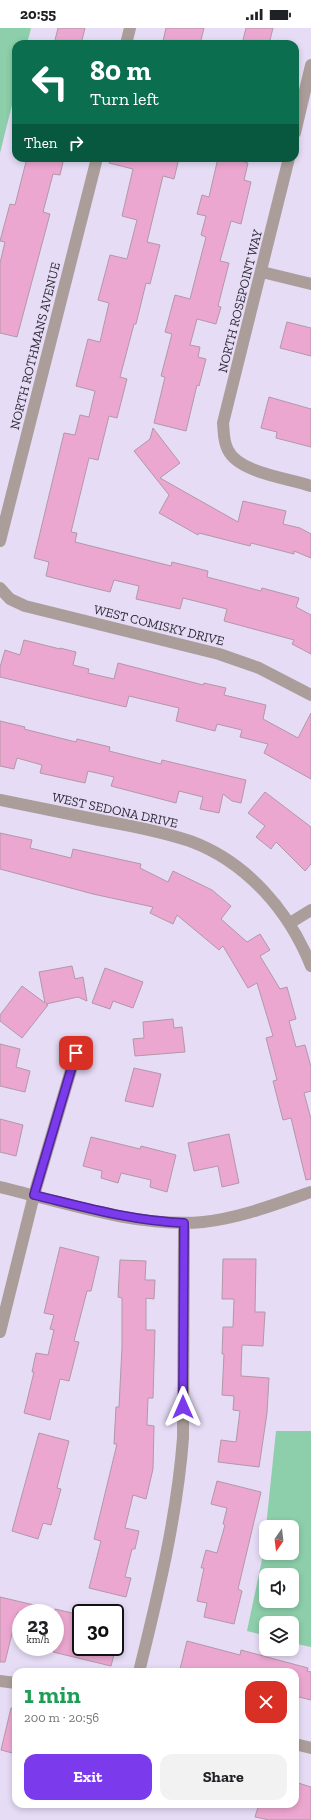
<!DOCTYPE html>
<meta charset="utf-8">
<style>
body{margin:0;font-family:"Zilla Slab",serif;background:#f2f2f2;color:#202124;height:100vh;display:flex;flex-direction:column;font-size:15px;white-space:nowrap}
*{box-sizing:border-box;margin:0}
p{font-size:13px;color:#757577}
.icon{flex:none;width:22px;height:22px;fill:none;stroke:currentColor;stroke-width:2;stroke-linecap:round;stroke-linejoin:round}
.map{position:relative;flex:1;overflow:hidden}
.sheet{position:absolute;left:12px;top:1640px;width:287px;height:140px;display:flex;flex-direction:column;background:#fff;border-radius:12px;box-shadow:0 2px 6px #0003}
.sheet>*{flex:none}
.top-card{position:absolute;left:12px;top:12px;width:287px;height:122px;border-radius:12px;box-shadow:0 2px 6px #0003;background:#0b6e4f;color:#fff;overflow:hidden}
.needle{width:26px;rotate:194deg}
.fabs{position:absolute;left:259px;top:1492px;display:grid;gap:8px}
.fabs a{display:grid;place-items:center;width:40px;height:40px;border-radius:8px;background:#fff;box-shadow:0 2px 6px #0003;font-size:20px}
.speed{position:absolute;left:12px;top:1576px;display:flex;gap:8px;font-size:20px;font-weight:700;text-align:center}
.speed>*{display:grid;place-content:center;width:52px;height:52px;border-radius:50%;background:#fff;box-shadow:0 2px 6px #0003;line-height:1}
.speed small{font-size:10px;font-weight:400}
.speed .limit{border:2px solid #111;border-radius:6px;background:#fff;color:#111}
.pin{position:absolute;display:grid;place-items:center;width:34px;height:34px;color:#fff;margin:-17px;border-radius:8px;box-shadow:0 2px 6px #0006}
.me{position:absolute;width:44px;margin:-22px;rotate:0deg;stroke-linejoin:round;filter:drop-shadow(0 0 3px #0008)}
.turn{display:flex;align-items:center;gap:14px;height:84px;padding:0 12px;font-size:18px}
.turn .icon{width:52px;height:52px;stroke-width:2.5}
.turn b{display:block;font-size:28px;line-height:34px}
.then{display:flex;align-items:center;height:38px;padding:0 12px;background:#0003;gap:8px;font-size:15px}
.round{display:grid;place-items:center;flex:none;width:42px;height:42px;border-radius:12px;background:#f2f2f2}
.summary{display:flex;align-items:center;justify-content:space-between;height:68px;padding:0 12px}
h1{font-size:24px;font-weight:700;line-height:30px;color:#1e9e55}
.cta{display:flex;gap:8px;margin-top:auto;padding:8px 12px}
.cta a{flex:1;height:46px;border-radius:12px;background:#7c3aed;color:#fff;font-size:16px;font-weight:700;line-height:46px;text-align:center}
.cta a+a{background:#f2f2f2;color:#202124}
.status{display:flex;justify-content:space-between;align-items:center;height:28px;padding:0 20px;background:#fff;direction:ltr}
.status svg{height:11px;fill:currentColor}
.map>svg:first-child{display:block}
.green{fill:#8dcfaa;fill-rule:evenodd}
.building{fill:#eca7d1;stroke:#b298a7}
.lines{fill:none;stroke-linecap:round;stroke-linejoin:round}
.street{stroke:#ab9e9a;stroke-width:12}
.route-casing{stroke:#51269a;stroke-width:10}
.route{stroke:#7c3aed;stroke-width:7}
.labels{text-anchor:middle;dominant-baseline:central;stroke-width:3.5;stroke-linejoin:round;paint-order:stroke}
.street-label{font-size:13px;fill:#302c36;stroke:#e6dcf6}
</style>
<div class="status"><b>20:55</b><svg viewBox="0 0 49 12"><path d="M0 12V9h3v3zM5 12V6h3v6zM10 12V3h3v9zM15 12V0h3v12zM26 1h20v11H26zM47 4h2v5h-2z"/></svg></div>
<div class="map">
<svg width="311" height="1792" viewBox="0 0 311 1792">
<rect width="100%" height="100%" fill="#e6dcf6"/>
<path class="green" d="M0 0H31L27 16H16V61L0 125Z
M276 1403H311V1619L292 1615V1595H266V1608L247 1603 264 1522 266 1500V1525H292V1499H266ZM266 1547H292V1573H266Z"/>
<path class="building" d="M58 0H85L81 16H54Z
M166 0H204L200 16H177L163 13Z
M246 0H273L269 16H242Z
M27 130H64L60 147 53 146 43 184 50 186 17 309 0 305V235L5 214 0 213 10 176 15 177Z
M110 130H179L174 151 163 148 147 214 160 217 150 256 146 255 136 296H134L120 349 127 351 117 390 109 388 98 432 89 430 71 504 77 505 75 514 171 538 172 534 208 543 207 549 261 563 262 560 299 570 296 579 311 587V626L292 616 294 612 224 593 227 581 183 570 180 581 136 571 139 558 114 552 110 564 77 556 46 548 49 534 34 530 64 405 75 407 80 387 89 389 95 363 76 358 88 311 100 314 109 275 98 272 110 227 127 231 137 192 122 188 133 141 109 135Z
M218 130H230L248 135 244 152 251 154 241 196 231 193 220 233 229 235 218 278 221 279 216 296 197 291 190 317 200 319 198 329 206 331 199 358 197 357 186 403 154 395 165 349 161 348 172 306 165 304 175 267 190 271 206 209 201 207 206 188 197 186 202 167 209 169Z
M287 294 311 300V328L280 320Z
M269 369 311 381V419L276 410 277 404 261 400Z
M153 400 180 435 160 450 238 494 243 473 286 483 283 496 300 500 311 506V530L294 523V526L251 515 250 518 199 505 198 507 159 485 169 467 134 423 150 411Z
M24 612 60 621V620L76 624 73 637 89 641 88 645 114 651 118 635 203 657 204 655 226 660 224 667 266 677 263 691 298 710 311 685V751L264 725 268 716 240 709 242 702 217 696 215 703 176 693 179 680 129 668 126 679 0 649V639L5 622 20 627Z
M0 693 25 699 24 701 76 714 77 711 110 719 109 723 161 736 162 732 246 752 241 775 232 773 223 766 219 785 200 781 203 769 179 763 176 775 111 758 114 749 88 743 85 755 40 745 42 737 17 730 14 741 0 738Z
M265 764 311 799V836L305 843 276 814 271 821 256 809 265 798 248 785Z
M0 805 32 812 30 820 71 830 73 821 141 836 140 840 168 854 173 843 212 862 231 878 221 891 247 914 260 906 270 922 260 928 280 961 287 959 296 991 289 993 296 1019 305 1017 311 1039V1063L304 1065 311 1091V1151L306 1152 291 1090 283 1092 273 1053 277 1052 266 1010 273 1008 257 955 248 960 223 918 219 922 177 887 173 896 150 885 153 879 93 866 0 841Z
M72 938 75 951 83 949 87 973 78 969 46 976 48 977 22 1010 0 993V987L22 958 45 975 39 944Z
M105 940 143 954 133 980 113 973 110 981 92 975Z
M173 991 174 1000 182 999 185 1024 135 1028 133 1011 144 1010 143 994Z
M0 1016 20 1021 16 1039 30 1043 25 1064 0 1058Z
M134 1040 161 1046 153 1079 125 1073Z
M0 1091 23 1097 16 1128 0 1124Z
M229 1106 239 1155 222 1159 218 1138 194 1143 188 1115Z
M91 1109 140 1121 141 1118 176 1127 167 1164 150 1159 151 1152 121 1145 118 1155 101 1150 102 1143 83 1138Z
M60 1219 99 1229 91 1263H87L74 1313 79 1314 69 1353 60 1351 50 1392 24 1385 34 1344H32L36 1325 48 1327 54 1302 50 1301 54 1287 44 1285Z
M223 1231H256L255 1284H265L263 1318 242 1317 241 1342V1348L269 1350 267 1385 259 1439 218 1434 221 1412 236 1414 240 1383 233 1382 234 1368 222 1367 224 1326H222L223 1299H233L234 1271H222Z
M120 1232 146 1233 145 1252H155L154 1271 146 1270V1302H155L153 1370H148L147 1397 154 1398 153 1441 146 1471 133 1467 125 1500 139 1503 135 1521H132L125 1549 131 1550 126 1569 89 1560 101 1513 94 1511 117 1416H114L116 1379H119L122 1319V1270L118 1269Z
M39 1405 69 1413 57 1460 61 1461 51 1497 43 1495 38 1511 12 1503Z
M217 1453 261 1464 238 1561 242 1563 234 1596 204 1589 207 1575 197 1573 204 1540H201L206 1522 217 1525 225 1497 223 1496 227 1480 211 1476Z
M0 1569 47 1580V1585H17L5 1634H0Z
M55 1581 81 1587V1619H116L111 1638 53 1624 54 1619H55Z
M187 1613 240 1627 241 1622 308 1640 307 1643 311 1644V1672L295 1668V1644H191L180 1641Z
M11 1680H16V1726L1 1722Z
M295 1754 311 1759V1792H269L255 1789 259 1776H295Z"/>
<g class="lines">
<path class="street" d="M126 16 130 0
M295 105 311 37
M289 130 223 395C224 404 223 413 228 422 239 445 288 450 311 458
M262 244 311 256
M0 513 97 130
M0 560 10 571 25 578 219 626 259 640 311 667
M0 772C35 779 70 786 104 793 133 798 162 804 190 813 247 834 289 883 311 938
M290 895 311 882
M0 1159C63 1174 138 1200 203 1194 240 1190 276 1176 311 1164
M0 1304 34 1167 76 1025
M139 1644C158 1567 177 1489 183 1410L184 1195
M0 1653 16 1655
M295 1716 311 1720"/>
</g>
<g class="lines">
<defs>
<path id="route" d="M76 1025 34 1167C84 1179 132 1193 184 1195L183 1379"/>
</defs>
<use href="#route" class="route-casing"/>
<use href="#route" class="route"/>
</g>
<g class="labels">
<g class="street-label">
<text transform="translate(240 273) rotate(-76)">NORTH ROSEPOINT WAY</text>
<text transform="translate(35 318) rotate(-76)">NORTH ROTHMANS AVENUE</text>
<text transform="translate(159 597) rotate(14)">WEST COMISKY DRIVE</text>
<text transform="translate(115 782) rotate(12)">WEST SEDONA DRIVE</text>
</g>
</g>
</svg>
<div class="fabs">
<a><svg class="needle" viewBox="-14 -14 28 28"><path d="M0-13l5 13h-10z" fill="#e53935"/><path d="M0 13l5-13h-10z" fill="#757577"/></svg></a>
<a><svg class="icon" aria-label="sound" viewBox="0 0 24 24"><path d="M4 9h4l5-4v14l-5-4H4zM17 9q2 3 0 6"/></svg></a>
<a><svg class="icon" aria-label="layers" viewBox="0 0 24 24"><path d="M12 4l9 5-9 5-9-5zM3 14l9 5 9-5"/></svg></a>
</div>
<div class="speed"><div>23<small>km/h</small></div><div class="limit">30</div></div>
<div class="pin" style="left:76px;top:1025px;background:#d93025"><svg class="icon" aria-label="arrive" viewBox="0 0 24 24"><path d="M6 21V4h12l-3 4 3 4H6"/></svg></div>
<svg class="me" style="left:183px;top:1379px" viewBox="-20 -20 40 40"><path d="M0-17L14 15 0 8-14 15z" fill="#7c3aed" stroke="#fff" stroke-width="4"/></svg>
<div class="top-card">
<div class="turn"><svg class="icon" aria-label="left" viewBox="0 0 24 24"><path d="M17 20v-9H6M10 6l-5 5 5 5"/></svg><div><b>80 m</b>Turn left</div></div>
<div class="then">Then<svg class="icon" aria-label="right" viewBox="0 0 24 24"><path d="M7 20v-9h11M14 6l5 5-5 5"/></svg></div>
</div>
<section class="sheet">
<div class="summary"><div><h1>1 min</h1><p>200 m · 20:56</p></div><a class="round" style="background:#d93025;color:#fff"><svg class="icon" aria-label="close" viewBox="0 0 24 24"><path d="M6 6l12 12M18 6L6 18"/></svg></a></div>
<div class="cta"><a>Exit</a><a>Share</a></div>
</section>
</div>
